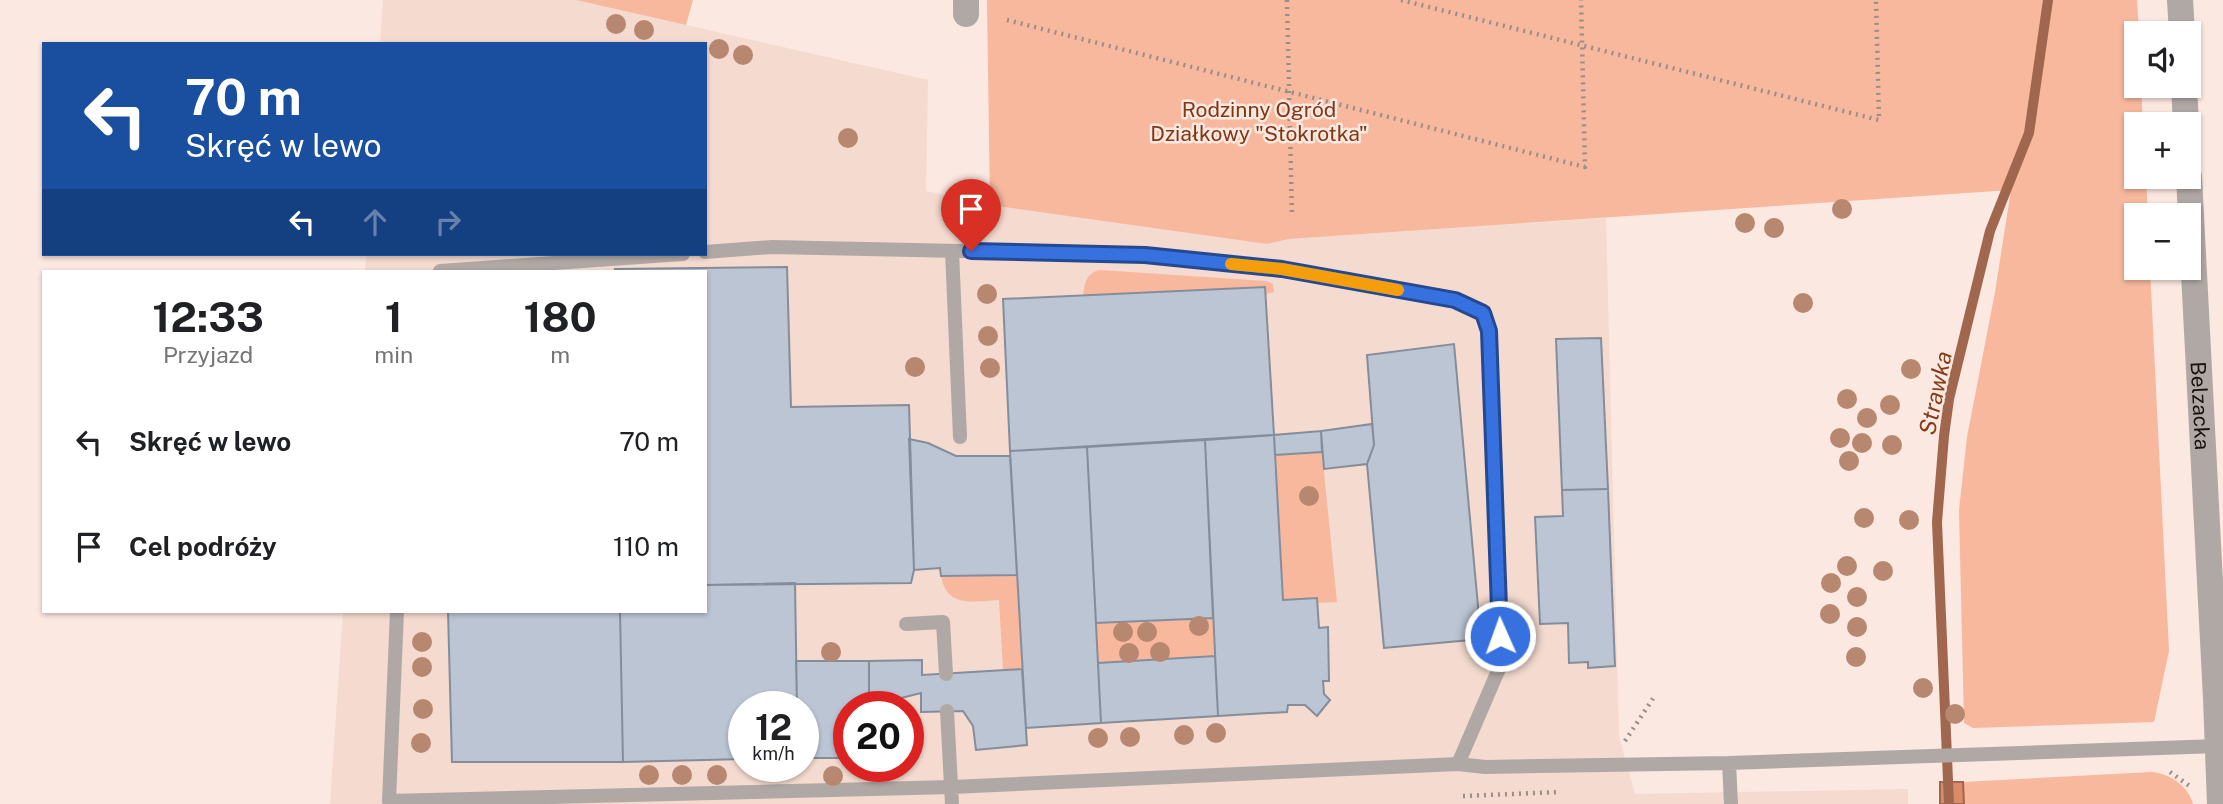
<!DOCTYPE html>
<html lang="pl">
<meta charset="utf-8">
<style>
body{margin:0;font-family:"Public Sans",sans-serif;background:#f6f6f6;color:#202124;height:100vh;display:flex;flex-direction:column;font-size:26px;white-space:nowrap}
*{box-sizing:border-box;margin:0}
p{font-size:23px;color:#757577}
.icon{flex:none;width:38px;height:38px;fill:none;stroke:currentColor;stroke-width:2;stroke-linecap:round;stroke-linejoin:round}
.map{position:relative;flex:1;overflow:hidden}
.side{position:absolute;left:42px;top:270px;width:665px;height:343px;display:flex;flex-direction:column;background:#fff;border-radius:0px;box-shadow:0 2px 5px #0004}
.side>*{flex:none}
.banner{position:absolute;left:42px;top:42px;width:665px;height:214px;border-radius:0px;box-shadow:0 2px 5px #0004;background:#1a4fa0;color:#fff;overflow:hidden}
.buttons{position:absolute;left:2124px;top:21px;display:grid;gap:14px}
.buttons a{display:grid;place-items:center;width:77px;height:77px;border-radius:0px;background:#fff;box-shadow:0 2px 5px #0004;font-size:35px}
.speed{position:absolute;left:728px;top:691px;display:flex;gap:14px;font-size:35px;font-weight:700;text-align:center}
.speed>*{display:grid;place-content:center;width:91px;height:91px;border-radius:50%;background:#fff;box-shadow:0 2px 5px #0004;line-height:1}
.speed small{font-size:18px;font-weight:400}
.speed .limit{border:10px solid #d22;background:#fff;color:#111}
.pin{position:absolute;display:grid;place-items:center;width:60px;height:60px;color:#fff;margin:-72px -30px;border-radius:50% 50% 50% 0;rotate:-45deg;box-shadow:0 0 7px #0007}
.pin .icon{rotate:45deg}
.me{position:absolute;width:77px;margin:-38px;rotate:358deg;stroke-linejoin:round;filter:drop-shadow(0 0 5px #0008)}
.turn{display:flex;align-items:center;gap:24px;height:147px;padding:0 28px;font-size:32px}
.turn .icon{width:91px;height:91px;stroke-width:2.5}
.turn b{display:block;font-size:49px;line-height:60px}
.lanes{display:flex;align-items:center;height:66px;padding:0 28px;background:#0003;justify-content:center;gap:35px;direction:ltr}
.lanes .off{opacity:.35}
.eta{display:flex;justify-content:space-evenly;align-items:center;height:119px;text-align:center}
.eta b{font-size:42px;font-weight:700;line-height:49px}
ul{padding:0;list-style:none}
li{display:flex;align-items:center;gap:21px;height:105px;padding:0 28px}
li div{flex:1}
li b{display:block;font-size:26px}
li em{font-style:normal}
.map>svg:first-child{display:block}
.built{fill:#f4dacf;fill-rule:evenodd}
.green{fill:#f7b89e}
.water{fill:#da8b69;stroke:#a0674e;stroke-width:2}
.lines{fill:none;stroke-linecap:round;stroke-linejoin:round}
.stream{stroke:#a0674e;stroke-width:10}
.building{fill:#bcc5d4;stroke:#858d9b;stroke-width:2}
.path{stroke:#9b8e88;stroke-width:4.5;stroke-dasharray:2 5;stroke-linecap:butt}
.lane{stroke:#b0a8a5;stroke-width:14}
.street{stroke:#b0a8a5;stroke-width:26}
.tree{fill:#b78770}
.route-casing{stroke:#244991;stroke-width:18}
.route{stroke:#3770df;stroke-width:12}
.slow{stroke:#f59e0b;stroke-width:12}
.labels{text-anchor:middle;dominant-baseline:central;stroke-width:5;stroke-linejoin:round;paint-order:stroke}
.park-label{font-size:21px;fill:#803714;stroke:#fbe8e0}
.street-label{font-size:21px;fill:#18120f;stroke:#fbe8e0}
.water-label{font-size:23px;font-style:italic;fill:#853c19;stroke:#fbe8e0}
</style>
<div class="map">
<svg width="2223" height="804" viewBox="0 0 2223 804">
<rect width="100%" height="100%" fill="#fbe8e0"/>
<path class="built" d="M383 0H576L928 80 926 191 990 205 1267 244 1289 239 1606 218 1619 736 1635 794 1908 789V804H330L343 611H705V271H365L366 254H705V44H380ZM744 707H803V766H744ZM849 707H908V766H849Z"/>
<path class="green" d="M576 0H693L686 25Z
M987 0H2137L2139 33H2137V86H2141L2143 124H2137V177H2146L2148 215H2137V268H2150L2169 651 2154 722 1973 728 1964 723 1959 510 1967 437 1995 292 2011 190 1289 239 1267 244 990 205Z
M1099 270 1266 281 1273 284 1274 292 1266 294 1265 287 1083 296C1085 284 1085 274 1099 270Z
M1322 452 1337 602 1317 603 1316 598 1283 600 1275 455Z
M1017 575 1022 669 1003 670 999 600C974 601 947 609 941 576Z
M1213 618 1215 656 1098 663 1096 623Z
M2152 772C2171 774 2188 786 2193 804H1964L1963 782Z"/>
<path class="water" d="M1940 782H1963L1964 804H1940Z"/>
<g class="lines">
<path class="stream" d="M1949 804 1937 522 1944 436 1949 399 1990 231 2029 133 2048 0"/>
</g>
<path class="building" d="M787 267 791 407 909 405 914 570 911 583 705 585V271H615V269Z
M1265 287 1274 435 1010 451 1003 299Z
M1601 338 1608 489 1562 490 1556 339Z
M1454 344 1481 639 1384 648 1367 464 1374 445 1367 355Z
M1372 424 1374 445 1367 464 1324 469 1321 431Z
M1321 431 1322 452 1275 455 1274 435Z
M1274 435 1283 600 1317 598 1319 628 1328 627 1329 681H1323L1324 694 1330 700 1317 716 1305 705H1288L1287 712 1218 716 1205 440Z
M909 439 928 443 956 456H1010L1017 575 941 576 940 568 914 570Z
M1205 440 1213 618 1096 623 1087 447Z
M1087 447 1101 723 1026 728 1010 451Z
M1608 489 1615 666 1588 668V662L1569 663 1568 623 1540 624 1535 517 1563 516 1562 490Z
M795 583 797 707H744V759L623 762 620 611H705V585Z
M448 611H620L623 762H452Z
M1215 656 1218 716 1101 723 1098 663Z
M922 660V675L1022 669 1027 745 976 750 973 726 963 711 921 712V693L897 699 869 700V661Z
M796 661H869V707H849V758H803V707H797Z"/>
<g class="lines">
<path class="path" d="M1287 0 1292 216
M1401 0 1879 120 1876 0
M1007 20 1585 167 1581 0
M1625 741 1654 697
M2170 772 2191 787
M1463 796 1560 792"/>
<path class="lane" d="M952 251 960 437
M705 252 772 247 1145 255 1282 269 1455 300C1476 307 1484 309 1489 331L1501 664 1458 764
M440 271 683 254
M397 611 389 801 952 787 1458 764 1485 767 1729 763 2218 746
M906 624 943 622 946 674
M947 711 952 804
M1729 763 1731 804"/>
<g class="street">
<path d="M966 0V14"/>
<path d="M2180 0 2182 33"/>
<path d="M2184 86 2186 124"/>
<path id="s1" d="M2189 177 2216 698 2220 804"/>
</g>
</g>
<g class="tree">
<circle cx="616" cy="24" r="10"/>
<circle cx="644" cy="30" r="10"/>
<circle cx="719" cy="49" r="10"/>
<circle cx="743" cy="55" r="10"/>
<circle cx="848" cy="138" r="10"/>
<circle cx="1842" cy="209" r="10"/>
<circle cx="968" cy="214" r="10"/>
<circle cx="1745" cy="223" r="10"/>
<circle cx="1774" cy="228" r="10"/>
<circle cx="987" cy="294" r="10"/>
<circle cx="1803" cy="303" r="10"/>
<circle cx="988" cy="336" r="10"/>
<circle cx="915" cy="367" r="10"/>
<circle cx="990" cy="368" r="10"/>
<circle cx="1911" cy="369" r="10"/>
<circle cx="1847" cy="399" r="10"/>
<circle cx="1890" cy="405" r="10"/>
<circle cx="1867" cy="418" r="10"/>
<circle cx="1840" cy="438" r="10"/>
<circle cx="1862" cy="443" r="10"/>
<circle cx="1892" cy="445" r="10"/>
<circle cx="1849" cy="461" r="10"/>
<circle cx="1309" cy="496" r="10"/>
<circle cx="1864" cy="518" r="10"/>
<circle cx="1909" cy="520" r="10"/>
<circle cx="1847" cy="566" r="10"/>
<circle cx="1883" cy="571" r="10"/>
<circle cx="1831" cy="583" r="10"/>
<circle cx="1857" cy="597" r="10"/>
<circle cx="1830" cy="614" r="10"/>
<circle cx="1199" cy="626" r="10"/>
<circle cx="1857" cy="627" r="10"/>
<circle cx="1123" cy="632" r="10"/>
<circle cx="1147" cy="632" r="10"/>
<circle cx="422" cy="642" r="10"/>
<circle cx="831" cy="652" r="10"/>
<circle cx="1160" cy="652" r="10"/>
<circle cx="1129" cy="653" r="10"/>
<circle cx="1856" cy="657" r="10"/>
<circle cx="422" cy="667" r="10"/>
<circle cx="1923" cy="688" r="10"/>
<circle cx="423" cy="709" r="10"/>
<circle cx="1955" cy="714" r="10"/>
<circle cx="1216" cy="733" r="10"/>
<circle cx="1184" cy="735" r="10"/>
<circle cx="1130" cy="737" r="10"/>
<circle cx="1098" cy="738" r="10"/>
<circle cx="421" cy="743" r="10"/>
<circle cx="649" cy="775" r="10"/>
<circle cx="682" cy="775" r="10"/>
<circle cx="717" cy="775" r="10"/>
<circle cx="833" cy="776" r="10"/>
</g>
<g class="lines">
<defs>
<path id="route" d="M971 251 1145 255 1282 269 1455 300 1483 313 1489 331 1500 636"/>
</defs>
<use href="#route" class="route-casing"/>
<use href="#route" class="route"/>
<path class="slow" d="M1231 264 1282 269 1398 290"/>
</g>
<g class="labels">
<g class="park-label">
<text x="1259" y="109">Rodzinny Ogród<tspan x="1259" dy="24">Działkowy "Stokrotka"</tspan></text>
</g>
<g class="street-label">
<text stroke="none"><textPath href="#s1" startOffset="229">Belzacka</textPath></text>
</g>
<g class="water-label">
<text transform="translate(1935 393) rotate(-78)">Strawka</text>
</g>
</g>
</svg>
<div class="buttons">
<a><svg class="icon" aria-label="sound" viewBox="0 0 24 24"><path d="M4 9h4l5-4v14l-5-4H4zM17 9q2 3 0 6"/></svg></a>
<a>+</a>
<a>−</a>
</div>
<div class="speed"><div>12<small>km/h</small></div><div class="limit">20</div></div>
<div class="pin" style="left:971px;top:251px;background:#d93025"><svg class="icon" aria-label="arrive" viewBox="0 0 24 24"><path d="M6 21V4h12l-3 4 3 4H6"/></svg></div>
<svg class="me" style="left:1500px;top:636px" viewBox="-20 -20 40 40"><circle r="17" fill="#3770df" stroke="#fff" stroke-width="3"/><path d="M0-11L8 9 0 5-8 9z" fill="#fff"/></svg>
<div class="banner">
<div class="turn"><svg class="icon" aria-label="left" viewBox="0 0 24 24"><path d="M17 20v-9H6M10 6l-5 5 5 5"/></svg><div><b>70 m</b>Skręć w lewo</div></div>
<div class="lanes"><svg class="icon" aria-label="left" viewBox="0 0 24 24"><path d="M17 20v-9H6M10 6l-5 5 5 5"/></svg><svg class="icon off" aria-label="ahead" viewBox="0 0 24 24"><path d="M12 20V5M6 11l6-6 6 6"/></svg><svg class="icon off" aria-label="right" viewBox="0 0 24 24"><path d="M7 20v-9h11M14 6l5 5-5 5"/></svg></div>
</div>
<section class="side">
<div class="eta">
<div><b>12:33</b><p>Przyjazd</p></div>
<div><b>1</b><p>min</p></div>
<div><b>180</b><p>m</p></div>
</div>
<ul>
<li><svg class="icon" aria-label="left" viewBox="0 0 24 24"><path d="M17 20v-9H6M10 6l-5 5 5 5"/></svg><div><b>Skręć w lewo</b></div><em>70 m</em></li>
<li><svg class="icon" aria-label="arrive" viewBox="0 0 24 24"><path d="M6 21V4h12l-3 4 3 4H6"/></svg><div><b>Cel podróży</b></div><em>110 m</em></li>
</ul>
</section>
</div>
